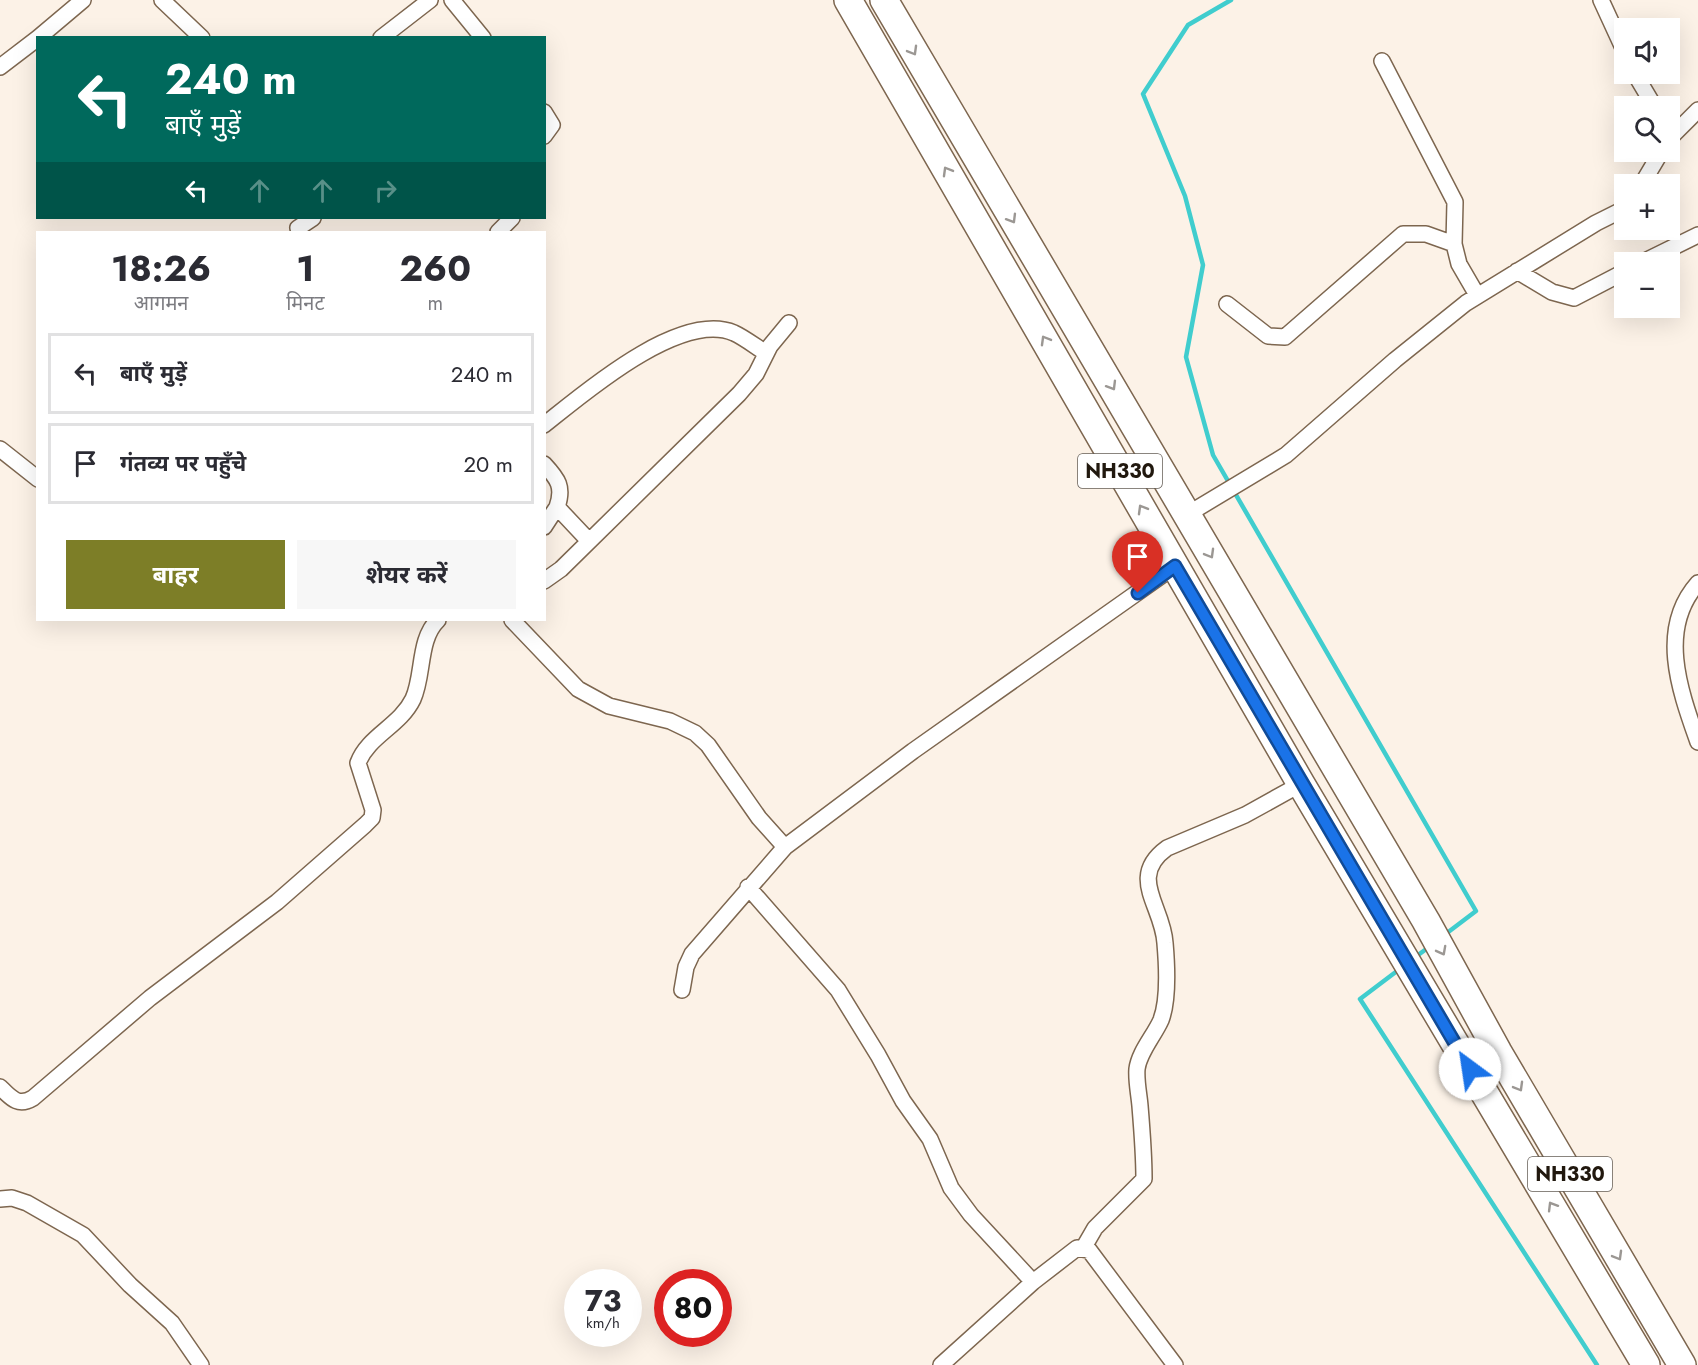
<!DOCTYPE html>
<html lang="hi">
<meta charset="utf-8">
<style>
body{margin:0;font-family:Jost,"Noto Sans Devanagari",sans-serif;background:#f7f7f7;color:#2b2b33;height:100vh;display:flex;flex-direction:column;font-size:22px;white-space:nowrap}
*{box-sizing:border-box;margin:0}
p{font-size:20px;color:#7c7c81}
.icon{flex:none;width:33px;height:33px;fill:none;stroke:currentColor;stroke-width:2;stroke-linecap:round;stroke-linejoin:round}
.map{position:relative;flex:1;overflow:hidden}
.panel{position:absolute;left:36px;top:231px;width:510px;height:390px;display:flex;flex-direction:column;background:#fff;border-radius:0px;box-shadow:0 6px 24px #0002}
.panel>*{flex:none}
.hud{position:absolute;left:36px;top:36px;width:510px;height:183px;border-radius:0px;box-shadow:0 6px 24px #0002;background:#00695c;color:#fff;overflow:hidden}
.fabs{position:absolute;left:1614px;top:18px;display:grid;gap:12px}
.fabs a{display:grid;place-items:center;width:66px;height:66px;border-radius:0px;background:#fff;box-shadow:0 6px 24px #0002;font-size:30px}
.speed{position:absolute;left:564px;top:1269px;display:flex;gap:12px;font-size:30px;font-weight:700;text-align:center}
.speed>*{display:grid;place-content:center;width:78px;height:78px;border-radius:50%;background:#fff;box-shadow:0 6px 24px #0002;line-height:1}
.speed small{font-size:15px;font-weight:400}
.speed .limit{border:9px solid #d22;background:#fff;color:#111}
.pin{position:absolute;display:grid;place-items:center;width:51px;height:51px;color:#fff;margin:-62px -26px;border-radius:50% 50% 50% 0;rotate:-45deg;box-shadow:0 0 6px #0007}
.pin .icon{rotate:45deg}
.me{position:absolute;width:66px;margin:-33px;rotate:329deg;stroke-linejoin:round;filter:drop-shadow(0 0 4px #0008)}
.turn{display:flex;align-items:center;gap:21px;height:126px;padding:0 30px;font-size:27px}
.turn .icon{width:78px;height:78px;stroke-width:2.5}
.turn b{display:block;font-size:42px;line-height:51px}
.lanes{display:flex;align-items:center;height:57px;padding:0 30px;background:#0003;justify-content:center;gap:30px;direction:ltr}
.lanes .off{opacity:.35}
.eta{display:flex;justify-content:space-evenly;align-items:center;height:102px;text-align:center}
.eta b{font-size:36px;font-weight:700;line-height:42px}
.primary-button{display:flex;gap:12px;margin-top:auto;padding:12px 30px}
.primary-button a{flex:1;height:69px;border-radius:0px;background:#7d7e27;color:#fff;font-size:24px;font-weight:700;line-height:69px;text-align:center}
.primary-button a+a{background:#f7f7f7;color:#2b2b33}
ul{padding:0;list-style:none}
li{display:flex;align-items:center;gap:18px;height:81px;margin:0 12px 9px;padding:0 18px;border:3px solid #e1e1e2;border-radius:0px}
li div{flex:1}
li b{display:block;font-size:22px}
li em{font-style:normal}
.map>svg:first-child{display:block}
.lines{fill:none;stroke-linecap:round;stroke-linejoin:round}
.stream{stroke:#40cdce;stroke-width:4.5}
.street-casing{stroke:#7d664f;stroke-width:18}
.highway-casing{stroke:#7d664f;stroke-width:30}
.street{stroke:#fff;stroke-width:15}
.highway{stroke:#fff;stroke-width:27}
.oneway{stroke:#9b9793}
.route-casing{stroke:#114b97;stroke-width:15}
.route{stroke:#1a73e8;stroke-width:10}
.labels{text-anchor:middle;dominant-baseline:central;stroke-width:6;stroke-linejoin:round;paint-order:stroke}
.shield{fill:#fff;stroke:#645d56;stroke-width:1.5}
.shield-label{font-size:20px;font-weight:bold;fill:#21180e}
</style>
<div class="map">
<svg width="1698" height="1365" viewBox="0 0 1698 1365">
<rect width="100%" height="100%" fill="#fcf2e7"/>
<g class="lines">
<path class="stream" d="M1231 0 1188 25 1143 94 1185 196 1203 265 1186 357 1213 455 1476 911 1443 936
M1414 958 1429 947
M1401 968 1360 999 1597 1365"/>
<defs>
<path id="street" d="M162 0 202 38
M452 0 483 38
M1601 0 1624 50
M38 38 83 0
M381 38 430 0
M1382 61 1455 202 1454 244 1459 264 1477 295
M0 67 38 38
M1635 74 1654 106
M544 112 552 125 544 136
M1670 138 1698 110
M1642 184 1661 152
M299 232 298 228 313 218
M498 232 512 218
M1643 262 1698 235
M1517 271 1552 292 1574 298 1624 272
M1227 304 1268 336 1285 337 1403 234H1426L1454 244
M544 425C583 394 680 310 734 333 745 338 756 347 766 353
M0 449 38 479
M544 464C558 479 564 487 557 507L589 541
M1188 514 1286 455 1395 360 1466 303 1596 223 1624 209
M544 527 557 507
M544 581 561 569 739 394 756 374 770 346 789 323
M1698 583C1657 629 1680 691 1698 742
M512 620 578 689 609 706 670 721 695 733 708 745 759 818 785 847
M748 887 838 990 878 1055 903 1101 930 1139 951 1188 971 1215 1033 1282 941 1365
M682 990 686 967 692 954 785 847 913 751 1175 566
M0 1087C11 1098 18 1107 33 1098L150 998 277 902 365 825 372 818 373 810 358 763C368 736 400 726 413 699 424 675 418 639 438 620
M0 1199 12 1198 27 1203 83 1235 130 1285 172 1323 201 1365
M1084 1247 1095 1228 1144 1179C1144 1154 1142 1130 1140 1106 1139 1094 1136 1081 1137 1069 1139 1052 1154 1036 1161 1020 1169 999 1167 966 1165 943 1163 906 1127 877 1167 848L1245 815 1301 784
M1033 1282 1077 1248 1089 1250 1175 1365"/>
<path id="highway" d="M848 0 1301 784 1646 1365
M884 0 1426 921 1498 1052 1682 1365"/>
</defs>
<use href="#street" class="street-casing"/>
<use href="#highway" class="highway-casing"/>
<use href="#street" class="street"/>
<use href="#highway" class="highway"/>
</g>
<defs><path id="oneway-chevron" d="M-2-3.5L2.5 0L-2 3.5" fill="none" stroke-width="1.6" stroke-linecap="round" stroke-linejoin="round" transform="scale(1.5)"/></defs>
<g class="oneway">
<use href="#oneway-chevron" transform="translate(913 51) rotate(60)"/>
<use href="#oneway-chevron" transform="translate(947 171) rotate(-120)"/>
<use href="#oneway-chevron" transform="translate(1012 219) rotate(59)"/>
<use href="#oneway-chevron" transform="translate(1045 340) rotate(-120)"/>
<use href="#oneway-chevron" transform="translate(1112 386) rotate(59)"/>
<use href="#oneway-chevron" transform="translate(1142 509) rotate(-120)"/>
<use href="#oneway-chevron" transform="translate(1210 554) rotate(60)"/>
<use href="#oneway-chevron" transform="translate(1442 951) rotate(62)"/>
<use href="#oneway-chevron" transform="translate(1519 1087) rotate(60)"/>
<use href="#oneway-chevron" transform="translate(1552 1206) rotate(-121)"/>
<use href="#oneway-chevron" transform="translate(1618 1256) rotate(60)"/>
</g>
<g class="lines">
<defs>
<path id="route" d="M1138 593 1175 566 1470 1069"/>
</defs>
<use href="#route" class="route-casing"/>
<use href="#route" class="route"/>
</g>
<g class="labels">
<g class="shield">
<rect x="1078" y="454" width="84" height="34" rx="4.5"/>
<rect x="1528" y="1157" width="84" height="34" rx="4.5"/>
</g>
<g class="shield-label">
<text x="1120" y="471">NH330</text>
<text x="1570" y="1174">NH330</text>
</g>
</g>
</svg>
<div class="fabs">
<a><svg class="icon" aria-label="sound" viewBox="0 0 24 24"><path d="M4 9h4l5-4v14l-5-4H4zM17 9q2 3 0 6"/></svg></a>
<a><svg class="icon" aria-label="search" viewBox="0 0 24 24"><circle cx="10" cy="10" r="6"/><path d="M15 15l6 6"/></svg></a>
<a>+</a>
<a>−</a>
</div>
<div class="speed"><div>73<small>km/h</small></div><div class="limit">80</div></div>
<div class="pin" style="left:1138px;top:593px;background:#d93025"><svg class="icon" aria-label="arrive" viewBox="0 0 24 24"><path d="M6 21V4h12l-3 4 3 4H6"/></svg></div>
<svg class="me" style="left:1470px;top:1069px" viewBox="-20 -20 40 40"><circle r="19" fill="#fff"/><path d="M0-13L10 11 0 6-10 11z" fill="#1a73e8"/></svg>
<div class="hud">
<div class="turn"><svg class="icon" aria-label="left" viewBox="0 0 24 24"><path d="M17 20v-9H6M10 6l-5 5 5 5"/></svg><div><b>240 m</b>बाएँ मुड़ें</div></div>
<div class="lanes"><svg class="icon" aria-label="left" viewBox="0 0 24 24"><path d="M17 20v-9H6M10 6l-5 5 5 5"/></svg><svg class="icon off" aria-label="ahead" viewBox="0 0 24 24"><path d="M12 20V5M6 11l6-6 6 6"/></svg><svg class="icon off" aria-label="ahead" viewBox="0 0 24 24"><path d="M12 20V5M6 11l6-6 6 6"/></svg><svg class="icon off" aria-label="right" viewBox="0 0 24 24"><path d="M7 20v-9h11M14 6l5 5-5 5"/></svg></div>
</div>
<section class="panel">
<div class="eta">
<div><b>18:26</b><p>आगमन</p></div>
<div><b>1</b><p>मिनट</p></div>
<div><b>260</b><p>m</p></div>
</div>
<ul>
<li><svg class="icon" aria-label="left" viewBox="0 0 24 24"><path d="M17 20v-9H6M10 6l-5 5 5 5"/></svg><div><b>बाएँ मुड़ें</b></div><em>240 m</em></li>
<li><svg class="icon" aria-label="arrive" viewBox="0 0 24 24"><path d="M6 21V4h12l-3 4 3 4H6"/></svg><div><b>गंतव्य पर पहुँचे</b></div><em>20 m</em></li>
</ul>
<div class="primary-button"><a>बाहर</a><a>शेयर करें</a></div>
</section>
</div>
